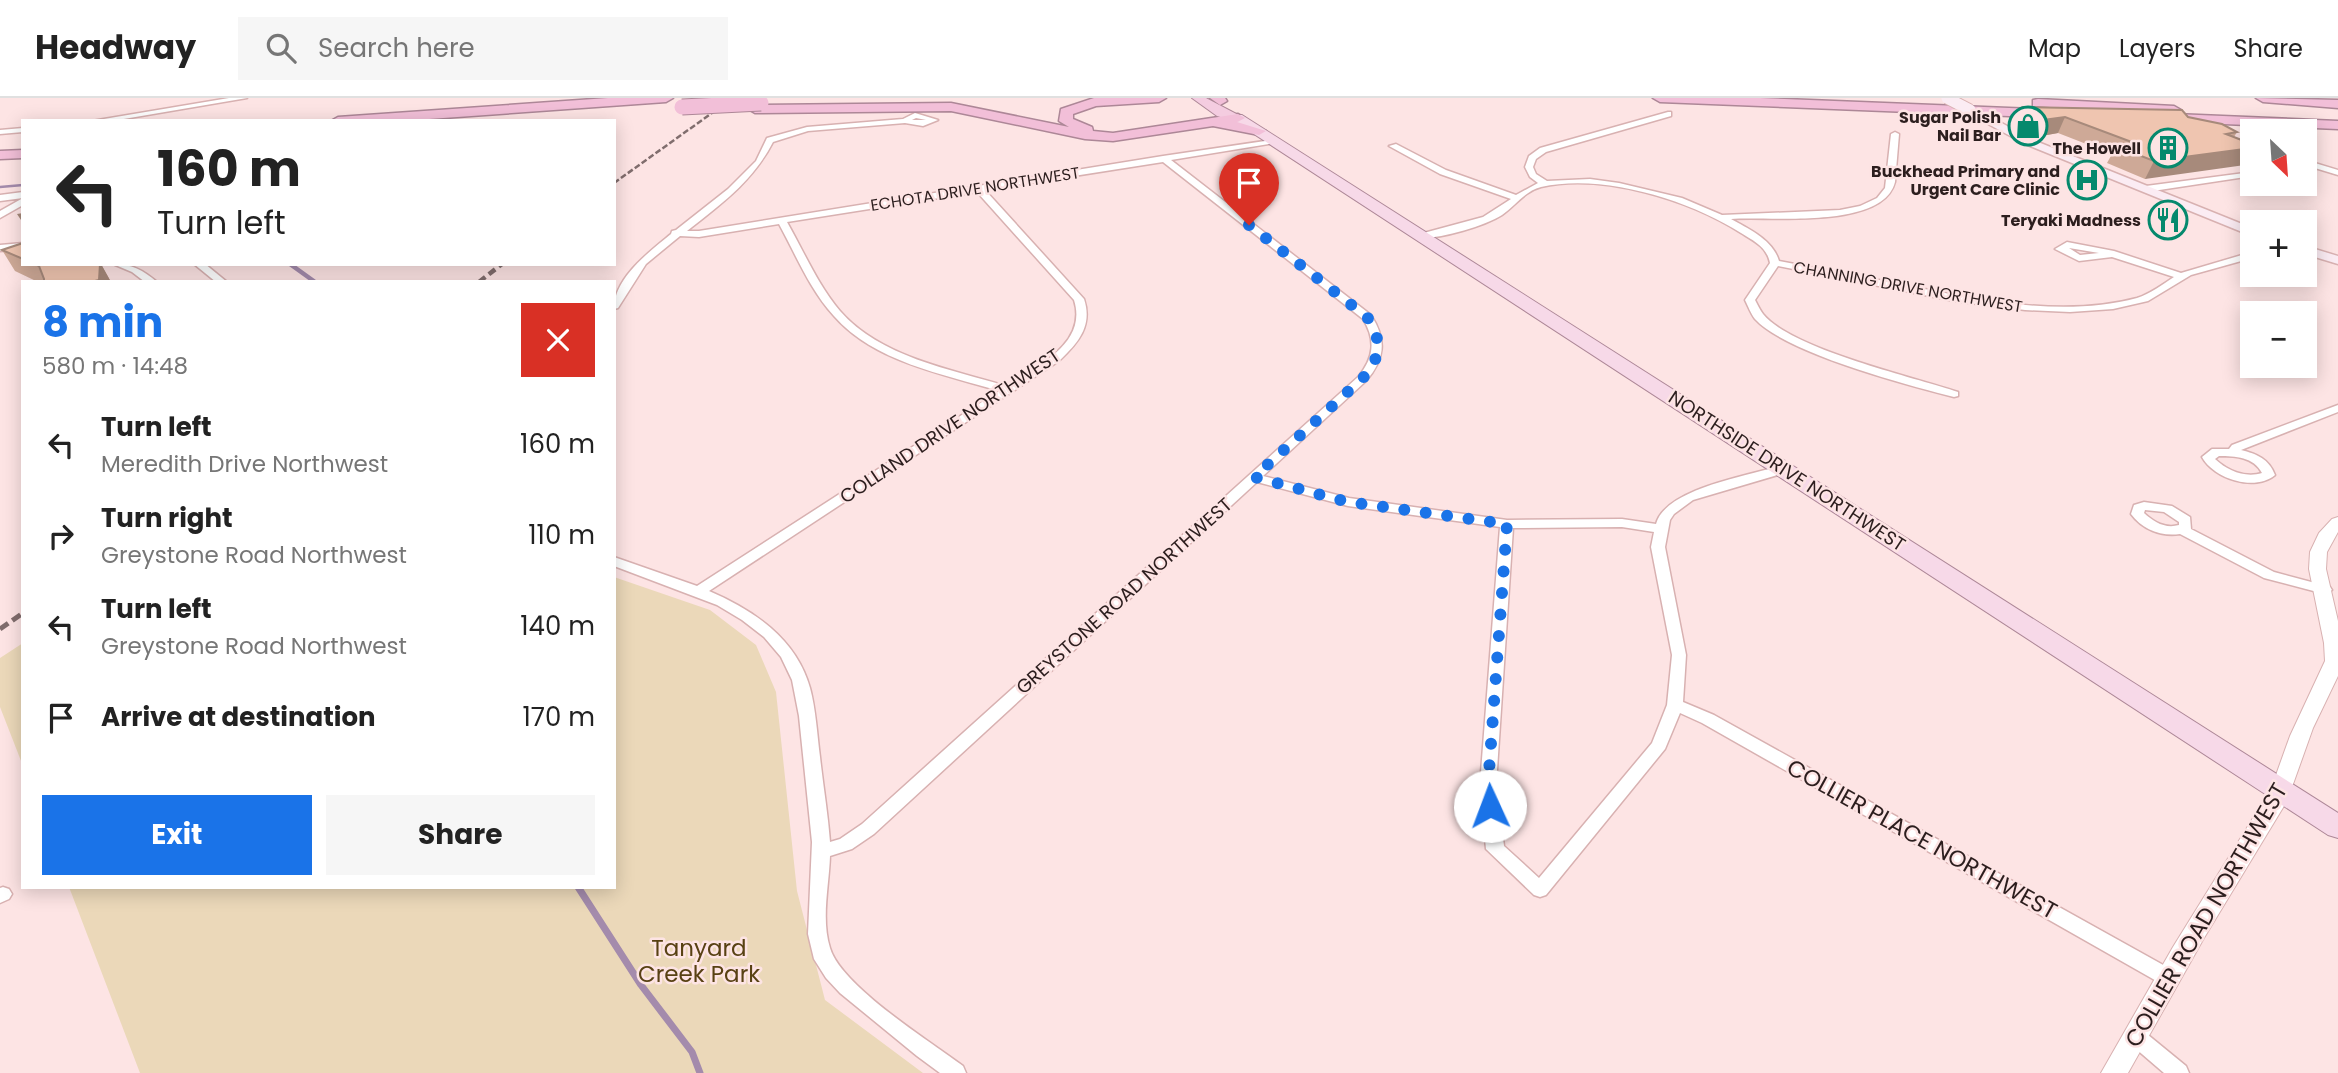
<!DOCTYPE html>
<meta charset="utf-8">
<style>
body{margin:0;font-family:Poppins,sans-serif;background:#f6f6f6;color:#222;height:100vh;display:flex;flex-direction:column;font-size:26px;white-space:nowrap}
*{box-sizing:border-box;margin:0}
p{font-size:23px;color:#767676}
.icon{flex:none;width:38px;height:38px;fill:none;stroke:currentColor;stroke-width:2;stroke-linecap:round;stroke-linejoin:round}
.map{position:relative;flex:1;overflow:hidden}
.sheet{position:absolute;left:21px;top:182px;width:595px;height:609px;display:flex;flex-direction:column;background:#fff;border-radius:0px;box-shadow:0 4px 18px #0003}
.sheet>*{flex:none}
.guide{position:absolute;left:21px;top:21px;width:595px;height:147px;border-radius:0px;box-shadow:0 4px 18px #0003;background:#fff;color:#222;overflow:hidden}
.needle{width:46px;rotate:155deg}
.fabs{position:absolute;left:2240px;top:21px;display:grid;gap:14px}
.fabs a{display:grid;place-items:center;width:77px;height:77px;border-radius:0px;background:#fff;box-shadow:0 4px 18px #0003;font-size:35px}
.pin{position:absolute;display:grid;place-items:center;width:60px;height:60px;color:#fff;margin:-72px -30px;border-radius:50% 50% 50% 0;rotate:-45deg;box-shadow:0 0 7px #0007}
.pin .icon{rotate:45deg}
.me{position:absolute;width:77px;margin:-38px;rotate:358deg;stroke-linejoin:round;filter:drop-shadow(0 0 5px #0008)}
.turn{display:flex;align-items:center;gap:24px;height:147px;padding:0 21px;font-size:32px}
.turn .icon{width:91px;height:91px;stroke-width:2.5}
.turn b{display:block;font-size:49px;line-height:60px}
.round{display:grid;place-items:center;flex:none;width:74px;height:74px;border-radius:0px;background:#f6f6f6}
.overview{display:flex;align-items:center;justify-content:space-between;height:119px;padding:0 21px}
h1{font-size:42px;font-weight:700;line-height:52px;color:#1a73e8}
.button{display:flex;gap:14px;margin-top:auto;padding:14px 21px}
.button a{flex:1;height:80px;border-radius:0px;background:#1a73e8;color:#fff;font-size:28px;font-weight:700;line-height:80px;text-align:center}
.button a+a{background:#f6f6f6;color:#222}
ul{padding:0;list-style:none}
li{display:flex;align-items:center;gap:21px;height:91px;padding:0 21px}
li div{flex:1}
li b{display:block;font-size:26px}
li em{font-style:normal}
header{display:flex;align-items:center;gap:42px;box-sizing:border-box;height:98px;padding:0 35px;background:#fff;border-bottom:2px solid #e0e0e0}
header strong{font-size:33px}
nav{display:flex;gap:38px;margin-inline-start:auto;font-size:24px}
.search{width:490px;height:63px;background:#f6f6f6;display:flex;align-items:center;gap:18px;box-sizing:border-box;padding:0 24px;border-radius:0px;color:#767676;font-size:26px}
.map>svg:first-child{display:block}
.green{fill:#ebd8b9}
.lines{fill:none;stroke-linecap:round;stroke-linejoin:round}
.stream-far2{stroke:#a48bac;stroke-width:2.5}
.stream-far1{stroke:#a48bac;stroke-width:4.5}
.stream{stroke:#a48bac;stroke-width:7}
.minor-casing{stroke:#d8b1b1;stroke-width:3}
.tertiary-casing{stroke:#d8b1b1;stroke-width:2}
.secondary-casing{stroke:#d8b1b1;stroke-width:3}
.primary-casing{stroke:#ad8797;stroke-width:2}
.trunk-casing{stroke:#ad8797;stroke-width:2}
.motorway-casing{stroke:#ad8797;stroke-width:3}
.minor{fill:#fff;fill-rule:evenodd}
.tertiary{fill:#fff;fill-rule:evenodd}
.secondary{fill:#fbecf3;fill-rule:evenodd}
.primary{fill:#f7d9e8;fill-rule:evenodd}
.trunk{fill:#f4cce0;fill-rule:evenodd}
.motorway{fill:#f2bfd8;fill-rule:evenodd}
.rail-far2{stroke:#806d6d;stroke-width:2.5;stroke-dasharray:6 2.5;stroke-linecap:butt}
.rail-far1{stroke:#806d6d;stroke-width:4.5;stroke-dasharray:8 4.5;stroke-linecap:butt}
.rail{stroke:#806d6d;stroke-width:5;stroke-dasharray:10 5;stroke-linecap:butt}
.secondary-bridge-casing{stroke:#d8b1b1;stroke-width:13;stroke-linecap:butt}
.motorway-bridge-casing{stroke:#ad8797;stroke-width:17;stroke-linecap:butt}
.secondary-bridge{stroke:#fbecf3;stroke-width:11}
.motorway-bridge{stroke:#f2bfd8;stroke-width:15}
.wall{fill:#cea997}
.shaded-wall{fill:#a78a7b}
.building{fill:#efc5b0;stroke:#a78a7b;stroke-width:2}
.route{stroke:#1a73e8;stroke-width:12;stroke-dasharray:0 21.6}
.labels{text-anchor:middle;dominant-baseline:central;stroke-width:5;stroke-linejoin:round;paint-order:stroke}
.far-poi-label{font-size:16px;font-weight:bold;fill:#2c1e1e;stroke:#fde4e4;text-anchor:end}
.far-street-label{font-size:16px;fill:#2c1e1e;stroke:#fde4e4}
.street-label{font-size:19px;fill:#2c1e1e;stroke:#fde4e4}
.near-street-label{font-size:23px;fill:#2c1e1e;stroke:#fde4e4}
.near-park-label{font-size:23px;fill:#584113;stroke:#fde4e4}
</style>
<header>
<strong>Headway</strong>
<div class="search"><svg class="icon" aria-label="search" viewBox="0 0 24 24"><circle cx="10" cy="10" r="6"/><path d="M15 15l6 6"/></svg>Search here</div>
<nav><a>Map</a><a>Layers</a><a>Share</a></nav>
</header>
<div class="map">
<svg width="2338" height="975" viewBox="0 0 2338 975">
<rect width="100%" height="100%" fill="#fde4e4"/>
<path class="green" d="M614 479 710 512 756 547 776 594 797 793 825 902 923 975H140L69 789H614Z
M23 545V668L0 609V560Z"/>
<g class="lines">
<path class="stream-far2" d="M0 89 23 87"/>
<path class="stream-far1" d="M290 166 315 184"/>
<path class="stream" d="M578 789 641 887 692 954 700 975"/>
<defs>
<path id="minor" d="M229 0H247L112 23H92Z
M1668 14H1671V18L1546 54 1536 61 1533 69 1536 76 1547 83 1590 81 1619 85 1682 100 1722 117 1840 112 1860 108 1877 100 1885 90 1891 36 1895 34 1899 36 1895 84C1883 132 1770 118 1731 121 1749 131 1773 142 1779 163 1821 171 1863 179 1905 187 1979 202 2063 220 2137 200 2150 196 2163 186 2174 179L2112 159 2079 163 2055 151 2067 144 2114 153 2181 175 2252 154V160L2191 177 2148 203 2113 211 2070 214 2025 212 1954 203 1778 168 1755 202C1757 206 1760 212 1763 216 1791 251 1913 279 1958 294V298L1954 299C1907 287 1786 255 1755 221 1751 216 1748 208 1745 202L1770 165C1767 149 1754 143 1741 135 1689 102 1603 75 1541 89 1525 93 1515 108 1502 117 1485 128 1440 141 1420 140V136L1483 119 1511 101 1440 76 1389 48 1396 46 1446 72 1516 97 1538 85 1530 79 1525 69 1529 58 1540 50ZM2069 150 2099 155 2080 157Z
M915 15 938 22 923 28 905 25 808 33 773 44C753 83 721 106 687 133H699L1163 58 1278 41 1279 43 1275 45 1171 62 1371 217C1387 242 1385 261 1366 283L1263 378 1349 400 1507 422 1622 421 1656 426C1665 391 1747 378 1780 368H1788L1790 371 1788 374 1693 402 1674 416 1670 422 1665 449 1686 557 1683 604 1714 617 2174 873 2177 879 2174 885 2167 887 2160 885 1702 625 1680 615 1665 651 1546 797 1540 799 1534 797 1486 751 1480 687 1500 429 1348 408 1257 384 874 736 852 751 830 758C829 788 821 821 830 850 841 888 931 944 963 968L966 975H940L917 958 840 895 826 880 814 861 808 836 812 744 799 618 792 582 781 559 764 539 742 522 717 507 614 468V459L697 488 999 293C943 276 874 264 834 218 810 192 796 157 779 126L699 139 680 138 646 166 618 210 614 211C614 180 649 154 671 136L672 133 676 132 728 91 756 63 767 40 807 29 903 21ZM916 20 926 22H912ZM1163 64 1363 221C1376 242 1374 260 1358 279L862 726 840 741 830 744C828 716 823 687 820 659 817 636 816 612 810 590 796 540 753 512 709 493L1059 263C1078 245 1093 228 1084 201L985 92ZM977 94 1074 202C1088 246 1037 268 1006 288 950 271 880 259 840 213 818 187 804 154 787 124ZM1622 429 1654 434 1651 449 1672 557 1667 607 1652 645 1539 780 1504 748 1496 687 1513 430Z
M23 30V34L0 36V32Z
M2305 62 2338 72V77L2305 67Z
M2252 74V78L2146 94 2142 91 2146 88Z
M23 94V100L0 103V97Z
M23 100V107L0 120V113Z
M23 145V151L0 153V147Z
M113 166C132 166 143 172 157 184H145L132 174Z
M194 166H205L227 184H216Z
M2338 307V314L2241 352C2257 356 2269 361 2275 377 2255 394 2214 381 2202 359L2212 351H2229L2232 347ZM2219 358C2235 358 2254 359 2262 375 2245 380 2228 373 2215 361Z
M2144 404 2172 408 2190 419 2191 431 2274 474 2330 489 2332 492 2325 496 2264 480 2180 436C2161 439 2142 431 2131 416L2134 407ZM2145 412 2164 414 2179 424V427C2165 431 2154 424 2144 415Z
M3 789 9 791 12 796 9 801 0 805V790Z
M2135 929 2142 932 2186 968 2189 975H2164L2128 944 2125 938 2128 932Z"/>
<path id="tertiary" d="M2338 419V434L2327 454 2326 471 2338 523V578L2313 630 2287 703 2204 840 2128 975H2101L2173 849 2271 691 2290 638 2325 563 2324 545 2309 471 2310 454 2319 435 2332 421Z"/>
<path id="secondary" d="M1966 10H1974L2033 42 2252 130V138L2025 46 1966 14Z
M2305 148 2338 158V166L2305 156Z"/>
<path id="primary" d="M1234 17H1242L2338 715V740L2328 737 1234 23Z"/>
<path id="trunk" d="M1192 0H1206L1244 20 1238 24 1217 18Z"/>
<path id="motorway" d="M608 0H673L666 4 401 23H331L338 19Z
M1094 0H1166L1159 4 1096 8 1073 16V21L1092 29 1093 33 1113 35 1238 16 1245 20 1237 24 1266 33 1259 37 1213 28 1113 43 1085 41 951 13 755 15 748 11 755 7 951 5 1069 29 1059 23 1061 11Z
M1210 0H1225L1227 3 1220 7Z
M1653 0H1760L2056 12 2063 16 2056 20 1660 4Z
M2256 0 2338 2V10L2263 4Z
M2038 1 2174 8 2181 12 2175 16 2338 23V31L2154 23 2147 19 2153 15 2033 8V2Z
M23 52V60L0 61V53Z"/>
</defs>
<use href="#minor" class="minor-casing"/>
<use href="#tertiary" class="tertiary-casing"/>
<use href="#secondary" class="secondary-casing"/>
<use href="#primary" class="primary-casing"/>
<use href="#trunk" class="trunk-casing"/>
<use href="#motorway" class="motorway-casing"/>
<use href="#minor" class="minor"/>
<use href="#tertiary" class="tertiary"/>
<use href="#secondary" class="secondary"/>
<use href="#primary" class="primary"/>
<use href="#trunk" class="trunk"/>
<use href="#motorway" class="motorway"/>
<path class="rail-far2" d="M614 85 733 0"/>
<path class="rail-far1" d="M479 184 502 166"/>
<path class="rail" d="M0 531 23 515"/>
<defs>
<path id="secondary-bridge" d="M1947 0 1970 12"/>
<path id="motorway-bridge" d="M682 9 761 5"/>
</defs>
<use href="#secondary-bridge" class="secondary-bridge-casing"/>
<use href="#motorway-bridge" class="motorway-bridge-casing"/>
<use href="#secondary-bridge" class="secondary-bridge"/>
<use href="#motorway-bridge" class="motorway-bridge"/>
</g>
<path class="wall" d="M2024 9 2188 19 2237 34 2234 39 2145 81 2107 65 2112 56 2058 35 2036 39 2018 25Z
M23 145V166H101L111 184H38L15 173 2 152Z"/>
<path class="shaded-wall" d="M2065 19 2058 35 2036 39 2043 22Z
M2252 50V66L2145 81 2154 63Z
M23 115V125L17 116Z
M100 166H101L111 184H91Z"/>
<path class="building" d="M2024 9 2182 12 2188 19 2222 26 2237 34 2226 36 2252 46V50L2154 63 2115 48 2137 46 2065 19 2043 22Z
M23 145V161L2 152Z
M35 166H100L99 182 91 184H44V181L39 168Z"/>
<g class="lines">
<path class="route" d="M1249 127 1367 219C1383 242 1381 261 1362 281L1254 379 1348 404 1507 426 1488 687 1490 708"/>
</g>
<defs>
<symbol id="shop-ring" viewBox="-11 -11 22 22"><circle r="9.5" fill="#fde4e4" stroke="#05896d" stroke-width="1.5"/><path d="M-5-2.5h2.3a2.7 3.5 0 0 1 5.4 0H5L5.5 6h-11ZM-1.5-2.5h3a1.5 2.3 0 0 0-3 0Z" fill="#05896d"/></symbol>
<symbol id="building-ring" viewBox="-11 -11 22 22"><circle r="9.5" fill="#fde4e4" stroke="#05896d" stroke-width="1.5"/><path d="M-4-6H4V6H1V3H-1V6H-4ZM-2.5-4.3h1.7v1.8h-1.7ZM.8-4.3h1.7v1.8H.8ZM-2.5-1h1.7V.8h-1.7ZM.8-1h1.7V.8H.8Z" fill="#05896d"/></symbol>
<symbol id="hospital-ring" viewBox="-11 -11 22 22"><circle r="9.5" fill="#fde4e4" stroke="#05896d" stroke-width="1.5"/><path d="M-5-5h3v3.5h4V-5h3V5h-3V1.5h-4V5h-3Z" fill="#05896d"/></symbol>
<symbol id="restaurant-ring" viewBox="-11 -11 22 22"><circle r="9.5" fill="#fde4e4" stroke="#05896d" stroke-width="1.5"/><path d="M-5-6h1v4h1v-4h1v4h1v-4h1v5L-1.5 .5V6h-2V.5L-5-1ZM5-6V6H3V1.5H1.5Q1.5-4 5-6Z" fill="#05896d"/></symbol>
</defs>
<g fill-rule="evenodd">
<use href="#shop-ring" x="2006" y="6" width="44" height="44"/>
<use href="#building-ring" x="2146" y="28" width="44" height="44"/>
<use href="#hospital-ring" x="2065" y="60" width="44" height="44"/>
<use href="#restaurant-ring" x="2146" y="100" width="44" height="44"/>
</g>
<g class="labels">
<g class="far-poi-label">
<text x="2001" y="19">Sugar Polish<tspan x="2001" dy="18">Nail Bar</tspan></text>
<text x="2141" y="50">The Howell</text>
<text x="2060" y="73">Buckhead Primary and<tspan x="2060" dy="18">Urgent Care Clinic</tspan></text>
<text x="2141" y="122">Teryaki Madness</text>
</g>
<g class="far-street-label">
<text transform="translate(975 91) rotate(-9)">ECHOTA DRIVE NORTHWEST</text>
<text transform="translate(1908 189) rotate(10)">CHANNING DRIVE NORTHWEST</text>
</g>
<g class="street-label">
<text transform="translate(950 328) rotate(-34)">COLLAND DRIVE NORTHWEST</text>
<text transform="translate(1787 373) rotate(33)">NORTHSIDE DRIVE NORTHWEST</text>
<text transform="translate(1124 498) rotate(-42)">GREYSTONE ROAD NORTHWEST</text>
</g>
<g class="near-street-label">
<text transform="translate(1922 741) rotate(29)">COLLIER PLACE NORTHWEST</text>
<text transform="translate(2206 817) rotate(-60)">COLLIER ROAD NORTHWEST</text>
</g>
<g class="near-park-label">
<text x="699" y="850">Tanyard<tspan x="699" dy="26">Creek Park</tspan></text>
</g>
</g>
</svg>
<div class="fabs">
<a><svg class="needle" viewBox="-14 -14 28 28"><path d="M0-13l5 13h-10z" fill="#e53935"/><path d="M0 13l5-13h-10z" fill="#767676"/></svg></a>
<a>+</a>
<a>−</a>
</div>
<div class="pin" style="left:1249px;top:127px;background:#d93025"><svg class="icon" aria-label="arrive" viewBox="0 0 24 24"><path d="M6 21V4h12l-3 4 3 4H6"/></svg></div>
<svg class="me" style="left:1490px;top:708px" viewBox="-20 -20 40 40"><circle r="19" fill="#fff"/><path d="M0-13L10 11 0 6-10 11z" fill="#1a73e8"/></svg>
<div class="guide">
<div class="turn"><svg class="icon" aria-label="left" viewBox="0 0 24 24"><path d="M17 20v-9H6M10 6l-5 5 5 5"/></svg><div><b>160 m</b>Turn left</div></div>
</div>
<section class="sheet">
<div class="overview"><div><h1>8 min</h1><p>580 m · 14:48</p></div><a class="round" style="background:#d93025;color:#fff"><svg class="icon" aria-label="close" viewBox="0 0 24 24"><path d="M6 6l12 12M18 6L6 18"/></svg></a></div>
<ul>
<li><svg class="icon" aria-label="left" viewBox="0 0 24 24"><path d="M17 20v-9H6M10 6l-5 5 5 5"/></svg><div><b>Turn left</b><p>Meredith Drive Northwest</p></div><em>160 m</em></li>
<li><svg class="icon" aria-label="right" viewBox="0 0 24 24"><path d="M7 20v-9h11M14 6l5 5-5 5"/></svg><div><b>Turn right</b><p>Greystone Road Northwest</p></div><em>110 m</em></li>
<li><svg class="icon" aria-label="left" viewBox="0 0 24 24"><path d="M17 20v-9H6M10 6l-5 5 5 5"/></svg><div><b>Turn left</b><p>Greystone Road Northwest</p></div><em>140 m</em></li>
<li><svg class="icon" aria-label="arrive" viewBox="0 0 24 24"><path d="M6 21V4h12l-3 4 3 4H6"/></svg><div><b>Arrive at destination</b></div><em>170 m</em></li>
</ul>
<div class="button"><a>Exit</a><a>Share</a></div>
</section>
</div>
